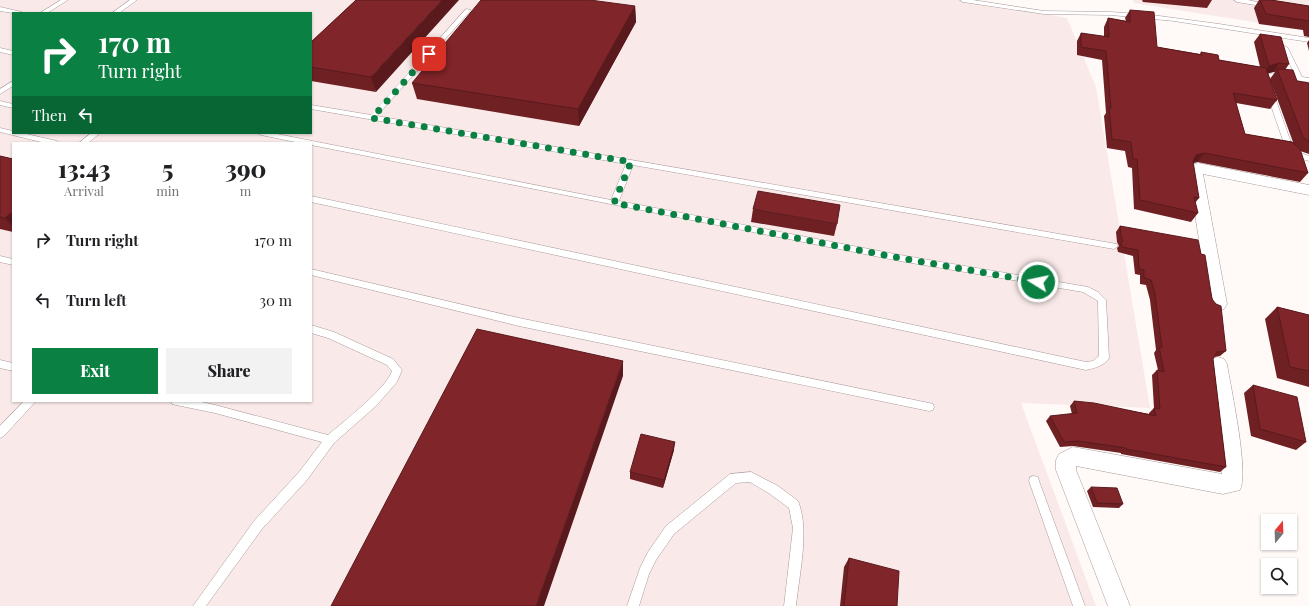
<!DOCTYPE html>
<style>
body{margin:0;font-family:"Playfair Display",serif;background:#f2f2f2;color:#202124;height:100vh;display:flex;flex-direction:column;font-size:15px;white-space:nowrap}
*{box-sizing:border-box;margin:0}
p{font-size:13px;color:#757577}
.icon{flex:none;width:22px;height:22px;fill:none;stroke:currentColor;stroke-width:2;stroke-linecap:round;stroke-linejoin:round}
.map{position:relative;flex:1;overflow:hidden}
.panel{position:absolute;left:12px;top:142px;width:300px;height:260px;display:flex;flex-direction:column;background:#fff;border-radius:0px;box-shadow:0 1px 3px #0004}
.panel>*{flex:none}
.banner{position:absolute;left:12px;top:12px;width:300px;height:122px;border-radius:0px;box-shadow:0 1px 3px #0004;background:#0b8043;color:#fff;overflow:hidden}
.needle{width:26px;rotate:19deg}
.fabs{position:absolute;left:1261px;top:514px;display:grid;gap:8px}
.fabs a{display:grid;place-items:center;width:36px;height:36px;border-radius:0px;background:#fff;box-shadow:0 1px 3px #0004;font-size:20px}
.pin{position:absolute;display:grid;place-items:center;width:34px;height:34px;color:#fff;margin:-17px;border-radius:8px;box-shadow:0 2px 6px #0006}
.me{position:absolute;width:44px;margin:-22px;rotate:280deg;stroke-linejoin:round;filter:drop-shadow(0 0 3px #0008)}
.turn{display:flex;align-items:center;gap:14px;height:84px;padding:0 20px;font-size:18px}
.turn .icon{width:52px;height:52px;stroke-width:2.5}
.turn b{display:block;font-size:28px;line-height:34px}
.then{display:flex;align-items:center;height:38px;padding:0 20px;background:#0003;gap:8px;font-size:15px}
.eta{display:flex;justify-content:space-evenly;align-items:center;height:68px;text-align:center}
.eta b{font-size:24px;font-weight:800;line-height:28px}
.primary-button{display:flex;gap:8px;margin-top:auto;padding:8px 20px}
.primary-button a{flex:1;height:46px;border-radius:0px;background:#0b8043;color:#fff;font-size:16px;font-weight:800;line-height:46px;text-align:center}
.primary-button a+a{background:#f2f2f2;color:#202124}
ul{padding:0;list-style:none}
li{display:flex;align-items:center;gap:12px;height:60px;padding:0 20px}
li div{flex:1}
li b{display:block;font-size:15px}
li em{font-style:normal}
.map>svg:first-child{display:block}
.built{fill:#f9eae9;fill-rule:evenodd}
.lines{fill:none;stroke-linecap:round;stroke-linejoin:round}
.lane-casing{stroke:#a89998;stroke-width:1}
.street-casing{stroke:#a89998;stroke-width:1}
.lane{fill:#fff;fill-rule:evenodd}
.street{fill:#fff;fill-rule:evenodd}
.wall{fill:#6e2023;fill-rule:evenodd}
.shaded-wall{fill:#5a1a1d}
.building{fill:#802529;stroke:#5a1a1d}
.route{stroke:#0b8043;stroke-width:7;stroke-dasharray:0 12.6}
</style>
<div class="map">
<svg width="1309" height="606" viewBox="0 0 1309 606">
<rect width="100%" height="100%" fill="#fff9f8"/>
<path class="built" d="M0 0H974L1067 18 1096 87 1150 408 1021 403 1096 606H0ZM13 13H311V133H13ZM13 143H311V401H13Z
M1133 0H1309V31L1134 3Z"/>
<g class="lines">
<defs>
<path id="lane" d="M61 0H68L47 13H40Z
M130 0H137L119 13H112Z
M960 0H973L1044 11 1111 12 1152 15 1219 24 1309 38V42L1174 21 1111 15 1044 14 963 2Z
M1234 0H1248L1270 5 1267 7 1237 2Z
M0 7 22 12 23 13H13L0 11Z
M466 9 471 10 377 116 1117 244 1118 246 1114 249 633 165 619 201 900 255 1088 287 1098 292 1106 300 1109 358C1104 366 1095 368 1086 370L311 202V196L1086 362 1093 361 1099 356 1098 301 1083 292 900 261 311 145V143H300L261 135 257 133H272L611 200 626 164 311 109V105L371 115Z
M1285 46 1288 48 1302 77 1309 78V82L1273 77 1268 78 1293 148 1298 152 1309 156V161L1292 156 1286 149 1261 77 1273 73 1295 75 1282 48Z
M0 48 13 51V55L0 52Z
M13 81V86L0 94V89Z
M0 101 13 104V108L0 105Z
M0 128 13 131V133H22L57 141 58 143H45L0 132Z
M91 133H100L88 143H79Z
M0 256 13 259V265L0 262Z
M311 269 519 318 929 403 933 404 934 407 933 410 929 411 519 326 311 275Z
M311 325 334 332 393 359 402 370 397 382 376 406 334 443 307 480 262 529 206 606H193L254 521 299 472 322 442 215 413 176 405 172 404 171 401H197L215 405 328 435C344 421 386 389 392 371L387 365 328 338 311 333Z
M0 360 13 363V371L0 368Z
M24 401H36L4 436 0 438V426Z
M751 472 778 486 798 501C810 530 799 575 796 606H784L793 528 789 508 770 494 750 482 736 483 674 534 656 560 649 574 639 606H627L640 568 648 552 666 526 730 474Z
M1034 476 1038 477 1039 481 1085 606H1073L1029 481 1030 477Z"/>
<path id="street" d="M1198 163 1309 185V195L1203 174 1227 304 1224 309 1218 311 1212 309 1209 304 1188 169 1190 166Z
M1218 357 1224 359 1227 364C1231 389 1249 471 1240 490L1223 494 1076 466V470L1130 606H1108L1056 470V460L1059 454 1073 447 1222 474 1209 364 1212 359Z"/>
</defs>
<use href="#lane" class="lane-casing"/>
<use href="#street" class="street-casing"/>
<use href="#lane" class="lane"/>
<use href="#street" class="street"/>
</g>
<path class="wall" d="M356 0 376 92 311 81V42Z
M1142 0H1212L1207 8 1143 2Z
M1259 0H1271L1309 6V37L1304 36 1303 30 1259 24 1254 8Z
M635 6 636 22 579 126 417 99 412 83Z
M1130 10 1157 47 1200 54 1201 52 1219 60 1260 67 1254 42 1260 34 1289 64 1285 70 1297 81 1309 83V154L1300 151 1308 173 1300 182 1197 162 1193 163 1199 198 1195 203 1198 213 1191 222 1134 209 1132 168 1128 167 1125 151 1107 148 1104 116 1106 113 1102 60 1077 55V41L1081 33 1104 37V27L1108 18 1126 21 1125 18ZM1273 72H1275L1270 79 1293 142 1245 134 1236 103 1270 109 1277 100 1268 73Z
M1309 40V51L1307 43Z
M0 156 13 159V232L0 229Z
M753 209 837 224 834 236 751 222Z
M1120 226 1201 254 1226 351 1220 356 1214 357 1213 359 1226 467 1220 472 1121 454V453L1073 446 1060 447 1046 421 1050 416 1072 414 1070 406 1074 401 1149 414V413L1154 408 1152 375 1157 370H1158L1154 353 1156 350 1150 300 1146 285 1140 284V275L1135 274 1133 256 1118 252 1117 248 1119 246 1117 242 1116 232Z
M1277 307 1309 315V387L1277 378 1265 319Z
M1253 385 1306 442 1296 450 1251 436 1244 393Z
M674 450 663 488 630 479V472Z
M1091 487 1123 504 1119 508 1093 507 1087 491Z
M849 558 897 606H840L844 567Z"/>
<path class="shaded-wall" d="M442 0H459L376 92 371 77Z
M635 6 636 22 579 126 578 109Z
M1279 63 1273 72 1263 75 1269 66Z
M1204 153 1197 162 1190 164 1196 155Z
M11 213 13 215V227L5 218Z
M623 361V376L544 606H536Z
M675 442 674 450 663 488 664 480Z"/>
<path class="building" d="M356 0H442L371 77 311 67V42Z
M481 0H590L635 6 578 109 412 83Z
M1260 0H1271L1309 6V21L1266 14Z
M1130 10 1154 12 1157 47 1202 55 1201 52 1218 55 1219 60 1266 68 1277 100 1233 93 1245 134 1292 142 1300 149 1308 173 1204 153 1196 155 1193 161 1199 198 1194 197 1198 213 1140 200 1137 159H1133L1131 142 1112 139 1109 108H1111L1106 51 1081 47V33L1109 37 1108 18 1130 22Z
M1260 34 1281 37 1289 64 1279 63 1269 66Z
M1277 69 1293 70 1297 81 1309 83V141L1307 140 1303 137Z
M0 156 13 159V213H11L5 218 0 217Z
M758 191 840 205 837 224 753 209Z
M1120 226 1198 240 1201 254 1205 255 1212 299 1216 304 1221 306 1226 351 1217 352 1213 359 1226 467 1126 449V448L1078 441 1064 442 1050 416 1077 413 1074 401 1094 403 1156 416 1154 408 1160 409 1157 370 1164 372 1159 347 1162 348 1155 294 1151 280 1144 278V270L1139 269 1138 250 1122 247 1121 243 1123 241 1121 237Z
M1277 307 1309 315V371L1290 367Z
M477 329 623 361 536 606H331Z
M1253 385 1297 397 1306 442 1260 429Z
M641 434 675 442 664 480 630 472Z
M1091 487 1117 488 1123 504 1097 503Z
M849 558 899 571 897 606H844Z"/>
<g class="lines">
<path class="route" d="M429 54 372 118 631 162 614 203 900 258 1038 282"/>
</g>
</svg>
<div class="fabs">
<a><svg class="needle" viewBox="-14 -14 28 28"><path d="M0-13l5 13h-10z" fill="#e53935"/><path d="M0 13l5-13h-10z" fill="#757577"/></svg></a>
<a><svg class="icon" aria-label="search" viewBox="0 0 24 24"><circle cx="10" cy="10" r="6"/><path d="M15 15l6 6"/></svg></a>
</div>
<div class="pin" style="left:429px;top:54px;background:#d93025"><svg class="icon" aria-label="arrive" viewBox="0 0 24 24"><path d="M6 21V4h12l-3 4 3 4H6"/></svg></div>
<svg class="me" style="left:1038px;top:282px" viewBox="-20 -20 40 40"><circle r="17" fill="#0b8043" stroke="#fff" stroke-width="3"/><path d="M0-11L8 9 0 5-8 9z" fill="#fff"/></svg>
<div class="banner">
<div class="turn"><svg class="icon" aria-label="right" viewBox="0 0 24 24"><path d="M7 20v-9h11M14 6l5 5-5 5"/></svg><div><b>170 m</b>Turn right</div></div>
<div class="then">Then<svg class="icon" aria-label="left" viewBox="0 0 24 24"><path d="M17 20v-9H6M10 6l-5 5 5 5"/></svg></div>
</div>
<section class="panel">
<div class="eta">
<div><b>13:43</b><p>Arrival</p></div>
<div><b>5</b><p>min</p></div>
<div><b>390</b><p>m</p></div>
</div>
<ul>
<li><svg class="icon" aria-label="right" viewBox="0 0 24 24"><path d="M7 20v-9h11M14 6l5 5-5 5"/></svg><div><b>Turn right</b></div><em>170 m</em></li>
<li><svg class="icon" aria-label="left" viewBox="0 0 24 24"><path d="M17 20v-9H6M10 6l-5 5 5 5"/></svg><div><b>Turn left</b></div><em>30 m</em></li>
</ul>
<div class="primary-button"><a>Exit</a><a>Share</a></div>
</section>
</div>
